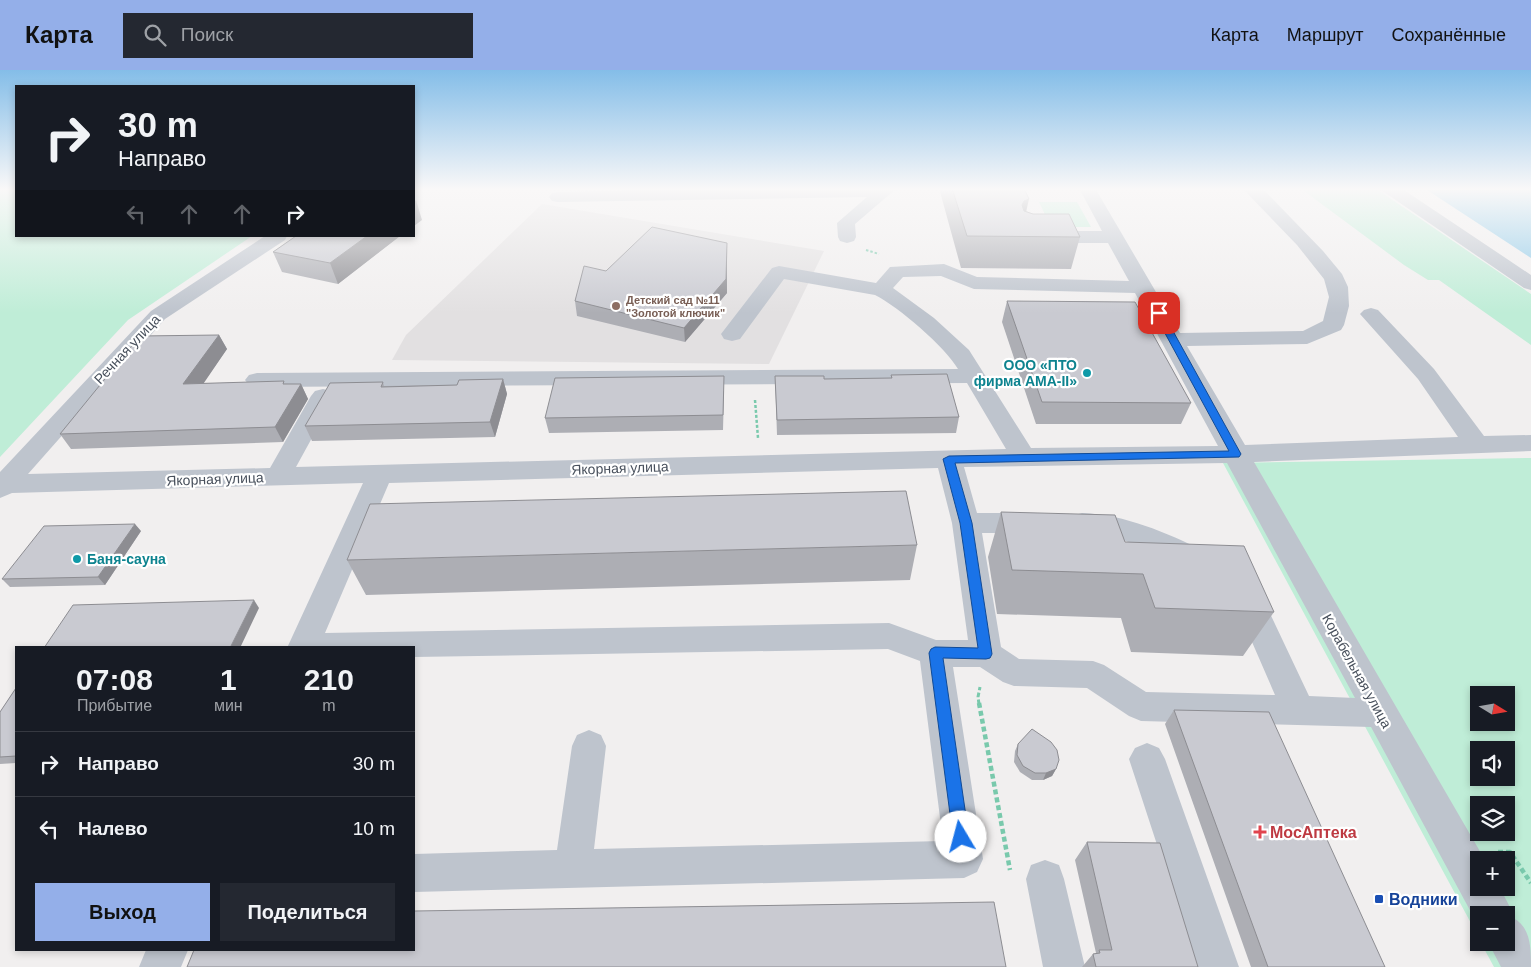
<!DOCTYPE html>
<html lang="ru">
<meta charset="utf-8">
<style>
body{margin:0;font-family:Arial,sans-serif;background:#242831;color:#f1f3f6;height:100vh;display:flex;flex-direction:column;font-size:19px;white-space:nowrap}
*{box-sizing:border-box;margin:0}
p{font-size:16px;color:#9ea1a6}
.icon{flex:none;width:28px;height:28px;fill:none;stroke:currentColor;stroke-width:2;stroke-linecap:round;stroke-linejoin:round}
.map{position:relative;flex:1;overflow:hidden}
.drawer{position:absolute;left:15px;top:576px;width:400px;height:305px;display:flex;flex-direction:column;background:#171b24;border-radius:0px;box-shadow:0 2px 8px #0003}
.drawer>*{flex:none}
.hud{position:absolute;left:15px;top:15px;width:400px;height:152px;border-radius:0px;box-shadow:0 2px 8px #0003;background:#171b24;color:#f1f3f6;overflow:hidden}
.needle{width:32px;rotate:101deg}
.tools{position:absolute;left:1470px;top:616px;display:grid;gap:10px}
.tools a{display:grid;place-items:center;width:45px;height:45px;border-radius:0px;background:#171b24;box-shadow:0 2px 8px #0003;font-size:25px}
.pin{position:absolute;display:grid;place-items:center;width:42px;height:42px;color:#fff;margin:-21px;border-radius:10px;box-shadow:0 2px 8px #0006}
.me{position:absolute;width:55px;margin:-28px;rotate:352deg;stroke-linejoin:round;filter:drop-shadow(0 0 4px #0008)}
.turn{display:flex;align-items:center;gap:18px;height:105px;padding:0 20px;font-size:22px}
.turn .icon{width:65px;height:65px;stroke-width:2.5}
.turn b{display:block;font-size:35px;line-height:42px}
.lanes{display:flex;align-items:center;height:48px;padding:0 20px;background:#0003;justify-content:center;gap:25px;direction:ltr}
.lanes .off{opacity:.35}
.eta{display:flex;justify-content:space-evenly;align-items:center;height:85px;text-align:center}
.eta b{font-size:30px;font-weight:700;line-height:35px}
.action{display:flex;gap:10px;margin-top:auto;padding:10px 20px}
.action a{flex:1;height:58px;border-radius:0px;background:#94afe9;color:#111;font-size:20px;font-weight:700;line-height:58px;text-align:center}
.action a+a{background:#242831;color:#f1f3f6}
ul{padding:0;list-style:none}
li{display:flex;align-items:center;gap:15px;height:65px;padding:0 20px;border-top:1px solid #363941}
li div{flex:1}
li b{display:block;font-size:19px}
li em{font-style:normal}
header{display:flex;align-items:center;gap:30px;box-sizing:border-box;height:70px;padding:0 25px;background:#94afe9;color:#111}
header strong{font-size:24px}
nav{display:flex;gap:28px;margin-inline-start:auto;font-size:18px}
.search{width:350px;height:45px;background:#242831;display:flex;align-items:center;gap:12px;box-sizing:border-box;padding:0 18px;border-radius:0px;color:#9ea1a6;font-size:19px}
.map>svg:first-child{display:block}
.education{fill:#e2e0e1}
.green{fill:#bfedd7;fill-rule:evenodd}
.water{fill:#8fcae8}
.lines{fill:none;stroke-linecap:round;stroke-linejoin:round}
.path-far3{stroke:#79c9ac;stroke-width:2;stroke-dasharray:2.5 2;stroke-linecap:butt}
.path-far2{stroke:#79c9ac;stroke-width:2.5;stroke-dasharray:3 2;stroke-linecap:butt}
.path-far1{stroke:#79c9ac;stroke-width:3;stroke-dasharray:4.5 2.5;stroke-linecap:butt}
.path{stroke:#79c9ac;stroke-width:4.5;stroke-dasharray:5 3;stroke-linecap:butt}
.minor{fill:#bec4cd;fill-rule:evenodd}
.wall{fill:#adaeb4}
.shaded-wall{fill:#8d8d92}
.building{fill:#c9cad1;stroke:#8d8d92}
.route{fill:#1a73e8;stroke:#114b97}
.education-dot{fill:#8d6e63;stroke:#fff;stroke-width:2}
.culture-dot{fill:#0f9aa8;stroke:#fff;stroke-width:2}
.health-dot{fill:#e0444e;stroke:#fff;stroke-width:2}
.transit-dot{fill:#1a4fb4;stroke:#fff;stroke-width:2}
.labels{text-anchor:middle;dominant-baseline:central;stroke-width:4.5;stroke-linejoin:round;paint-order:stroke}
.far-education-label{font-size:11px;font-weight:bold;fill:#785e54;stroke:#fff;text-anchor:start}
.street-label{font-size:14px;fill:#48505c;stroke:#fff}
.culture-label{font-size:14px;font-weight:bold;fill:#0d838f;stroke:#fff;text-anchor:end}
.near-health-label{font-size:16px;font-weight:bold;fill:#be3a42;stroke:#fff;text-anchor:start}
.near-transit-label{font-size:16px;font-weight:bold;fill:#164399;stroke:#fff;text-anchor:start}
</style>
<header>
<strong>Карта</strong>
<div class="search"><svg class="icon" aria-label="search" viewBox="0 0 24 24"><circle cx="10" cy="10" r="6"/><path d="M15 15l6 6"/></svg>Поиск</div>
<nav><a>Карта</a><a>Маршрут</a><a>Сохранённые</a></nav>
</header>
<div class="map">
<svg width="1531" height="897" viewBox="0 0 1531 897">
<rect width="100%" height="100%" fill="#f1efef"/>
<path class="education" d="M542 134 824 181 769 294 392 290 406 265Z"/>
<path class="green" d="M0 118H16V166H252L128 250 0 387Z
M1300 118H1375L1531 224V275L1439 210H1428L1404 195Z
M1039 132H1077L1091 157H1051Z
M1531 388V897H1494L1481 873 1506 872V845H1479V868L1223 393ZM1479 625H1506V652H1479ZM1479 680H1506V708H1479ZM1479 735H1506V762H1479ZM1479 790H1506V818H1479Z"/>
<path class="water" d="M1424 118H1531V188Z"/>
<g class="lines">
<path class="path-far3" d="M866 180 879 184"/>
<path class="path-far2" d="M755 330 758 368"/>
<path class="path-far1" d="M979 634 978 627 980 617"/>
<path class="path" d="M979 633 1010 800
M1498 782H1510L1531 813"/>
<path class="minor" d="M791 118H897L855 154 856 167 854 171 847 173 840 171 838 167 837 153 867 127 558 132 552 131 549 127 552 123 558 122Z
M1079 118H1095L1180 263 1303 261 1323 251 1329 227 1324 209 1297 175 1242 118H1260L1266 122 1323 181 1342 204 1348 217 1349 236 1344 255 1341 260 1307 274 1187 276 1245 375 1458 367 1418 309 1360 244 1364 240 1371 238 1378 240 1434 299 1484 366 1531 365V381L1254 392 1485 790H1479V818H1500L1514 845 1513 848C1531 857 1531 878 1531 897H1501L1488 872H1506V845H1479V857L1371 657 1141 651 1129 646 1087 618 1014 616 1003 612 980 597H953L983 789 977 802 964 808 414 822V784L557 780 572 676 577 665 589 660 601 665 606 676 594 779 943 771 920 591 888 579 414 587V578H287L363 413 12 423 0 428V402L151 241 265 166H287L285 170 165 249 28 404 270 398 311 326 315 321 323 319 331 321 335 326 296 397 1006 379 967 313 257 317 249 315 245 310 249 305 257 303 958 299C945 277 899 237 875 225L784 209 740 269 732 271 724 269 721 264 772 198 779 196 876 213 890 197 944 194 977 207 1129 211 1108 173H1042L1035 171 1033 167 1035 163 1042 161H1102ZM941 206 974 219 1135 223 1218 376 1031 378 969 280 934 248 893 218 903 207ZM1227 393 1355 628 1309 626 1258 518 1247 514 1236 518 1232 526 1275 625 1146 622 1104 595 1093 591 1019 589 1001 577 982 463H1036L1046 460 1050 453 1046 446 1036 443H977L964 397ZM938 398 952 453 968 570H936L889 553 325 563 389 413Z
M1381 118H1401L1531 205V220L1524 218 1384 122Z
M1082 443C1126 445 1165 462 1204 481L1208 489 1204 497 1194 500 1121 469 1072 460 1068 453 1072 446Z
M1147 673 1159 678 1165 689 1239 897H1197L1129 689 1135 678Z
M1045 790 1059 795 1064 809 1085 897H1043L1026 809 1031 795Z
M146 880H188L181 897H139Z"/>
</g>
<path class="wall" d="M939 118H1024L1026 141 1033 144 1080 167 1071 199 961 198Z
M296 166H400L338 214 282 202 273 182Z
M727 173V223L685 272 577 246 575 231 606 201Z
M1007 231 1191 333 1181 354H1036L1002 252Z
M219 265 227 279 203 313 301 314 308 329 283 372 71 379 60 364Z
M891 305 959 347 956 363 777 365 775 306 824 309 891 308Z
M503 309 507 324 495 367 312 371 305 356 383 312 384 316 457 315Z
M724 321 723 360 549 363 545 348Z
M1001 442 1125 472 1274 542 1243 586 1131 582 1121 548 997 544 988 487Z
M141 461 105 515 10 517 2 509Z
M917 475 910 510 366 525 347 490Z
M16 618V693L0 694V642Z
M1174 640 1385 897H1251L1165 654Z
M1018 674 1056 699 1052 706 1043 710H1032L1020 702 1014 692 1015 681Z
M1087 772 1198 897H1082L1093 884 1096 883 1075 790Z"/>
<path class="shaded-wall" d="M1029 129 1022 160V135L1024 131Z
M416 130 422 150 414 156V132Z
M367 166H400L338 214 330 193Z
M727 173V223L685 272 684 258Z
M219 265 227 279 193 329 183 314Z
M503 309 507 324 495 367 490 352Z
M301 314 308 329 283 372 275 357Z
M135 454 141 461 105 515 98 507Z
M254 530 259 538 240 578H230Z
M1056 699 1052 706 1043 710 1046 703Z"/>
<path class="building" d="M952 118H1024L1029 129 1024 131 1022 135 1024 141 1033 144H1069L1080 167 967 166Z
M652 157 727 173 726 209 684 258 575 231 584 196 606 201Z
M296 166H367L330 193 273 182Z
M1007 231 1135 232 1191 333 1042 332Z
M219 265 183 314 284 311 283 314H301L275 357 60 364 140 266Z
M947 304 959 347 777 350 775 306H824V309L892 308 891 305Z
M724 306 723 345 545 348 555 308Z
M503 309 490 352 305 356 330 313 383 312 381 317 457 315 459 310Z
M906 421 917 475 347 490 370 434Z
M1001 442 1115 445 1125 472 1244 476 1274 542 1155 538 1143 504 1012 500Z
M135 454 98 507 2 509 44 456Z
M254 530 230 578H44L73 535Z
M16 618V686L0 687V642Z
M1174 640 1269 642 1385 897H1268Z
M1032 659 1051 672 1057 680 1059 690 1056 699 1046 703H1035L1023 696 1017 685 1018 674Z
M1087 772 1160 773 1198 897H1096L1093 884 1100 883 1099 880H1112Z
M994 832 1006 897H187L194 880H414V841Z"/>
<linearGradient id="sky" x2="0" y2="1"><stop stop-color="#84bde8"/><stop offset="0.49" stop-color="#f9f8f8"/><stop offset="1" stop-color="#f9f8f8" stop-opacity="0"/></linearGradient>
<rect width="1531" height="243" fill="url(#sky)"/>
<path class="route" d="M1156 241 1163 243 1241 384 1239 387 955 393 972 453 992 584 990 588 986 589 943 588 969 767 966 772 961 774 956 772 953 767 929 583 931 579 935 577 978 578 960 453 943 389 949 386 1229 381 1154 243Z"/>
<circle class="education-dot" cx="616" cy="236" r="5"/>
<g class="culture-dot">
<circle cx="1087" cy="303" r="5"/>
<circle cx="77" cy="489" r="5"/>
</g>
<path class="health-dot" d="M1257.5 754.5h5v5h5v5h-5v5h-5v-5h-5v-5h5z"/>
<rect class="transit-dot" x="1374" y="824" width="10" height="10" rx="2.5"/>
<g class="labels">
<g class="far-education-label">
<text x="626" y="230">Детский сад №11<tspan x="626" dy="13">"Золотой ключик"</tspan></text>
</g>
<g class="street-label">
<text transform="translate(127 279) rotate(-47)">Речная улица</text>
<text transform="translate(620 398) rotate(-2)">Якорная улица</text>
<text transform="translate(215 409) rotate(-2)">Якорная улица</text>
<text transform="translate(1357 601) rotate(61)">Корабельная улица</text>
</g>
<g class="culture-label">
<text x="1077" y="295">ООО «ПТО<tspan x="1077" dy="16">фирма АМА-II»</tspan></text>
<text x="87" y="489" text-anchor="start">Баня-сауна</text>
</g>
<g class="near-health-label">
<text x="1270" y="762">МосАптека</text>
</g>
<g class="near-transit-label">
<text x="1389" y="829">Водники</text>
</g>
</g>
</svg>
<div class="tools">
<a><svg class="needle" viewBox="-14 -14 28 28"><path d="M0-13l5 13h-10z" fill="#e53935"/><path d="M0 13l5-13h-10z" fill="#9ea1a6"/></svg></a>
<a><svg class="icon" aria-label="sound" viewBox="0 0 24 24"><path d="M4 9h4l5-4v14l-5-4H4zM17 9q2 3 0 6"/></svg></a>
<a><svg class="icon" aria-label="layers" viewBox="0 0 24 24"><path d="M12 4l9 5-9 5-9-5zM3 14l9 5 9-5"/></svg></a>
<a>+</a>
<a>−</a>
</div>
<div class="pin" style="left:1159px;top:243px;background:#d93025"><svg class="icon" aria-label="arrive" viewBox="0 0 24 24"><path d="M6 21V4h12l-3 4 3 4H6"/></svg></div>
<svg class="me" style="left:961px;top:767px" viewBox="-20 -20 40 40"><circle r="19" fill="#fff"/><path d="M0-13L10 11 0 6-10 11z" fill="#1a73e8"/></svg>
<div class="hud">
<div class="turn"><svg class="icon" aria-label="right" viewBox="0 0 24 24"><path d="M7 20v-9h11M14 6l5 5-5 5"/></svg><div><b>30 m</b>Направо</div></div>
<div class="lanes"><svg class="icon off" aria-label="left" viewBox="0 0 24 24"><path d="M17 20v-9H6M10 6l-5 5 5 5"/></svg><svg class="icon off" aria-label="ahead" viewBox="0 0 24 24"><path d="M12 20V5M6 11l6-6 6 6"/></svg><svg class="icon off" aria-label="ahead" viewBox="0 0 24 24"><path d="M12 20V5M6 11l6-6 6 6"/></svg><svg class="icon" aria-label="right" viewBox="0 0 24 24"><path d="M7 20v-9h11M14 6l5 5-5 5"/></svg></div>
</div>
<section class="drawer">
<div class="eta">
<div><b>07:08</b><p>Прибытие</p></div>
<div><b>1</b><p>мин</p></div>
<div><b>210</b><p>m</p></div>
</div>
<ul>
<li><svg class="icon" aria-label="right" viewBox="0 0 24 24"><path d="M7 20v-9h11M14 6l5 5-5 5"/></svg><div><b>Направо</b></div><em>30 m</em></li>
<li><svg class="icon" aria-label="left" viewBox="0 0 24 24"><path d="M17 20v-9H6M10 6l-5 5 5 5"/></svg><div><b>Налево</b></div><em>10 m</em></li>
</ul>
<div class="action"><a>Выход</a><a>Поделиться</a></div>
</section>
</div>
